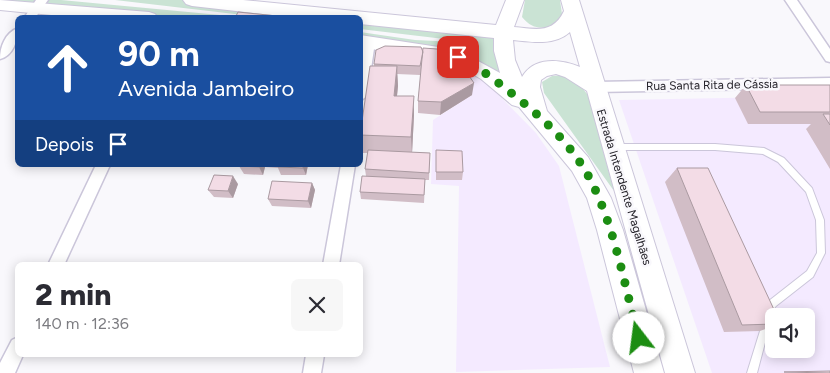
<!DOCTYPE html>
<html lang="pt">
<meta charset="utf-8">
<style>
body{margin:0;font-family:Figtree,sans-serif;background:#f7f7f7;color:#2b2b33;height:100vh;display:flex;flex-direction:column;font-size:19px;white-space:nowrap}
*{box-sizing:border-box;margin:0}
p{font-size:16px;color:#7c7c81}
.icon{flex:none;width:28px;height:28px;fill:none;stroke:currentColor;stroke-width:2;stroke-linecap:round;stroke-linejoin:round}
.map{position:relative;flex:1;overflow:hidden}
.details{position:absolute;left:15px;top:262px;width:348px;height:95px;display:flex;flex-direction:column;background:#fff;border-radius:8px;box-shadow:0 2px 12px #0003}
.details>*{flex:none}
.hud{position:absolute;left:15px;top:15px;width:348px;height:152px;border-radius:8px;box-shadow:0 2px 12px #0003;background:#1a4fa0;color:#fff;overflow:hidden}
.tools{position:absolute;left:765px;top:308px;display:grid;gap:10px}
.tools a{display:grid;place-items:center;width:50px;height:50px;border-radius:8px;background:#fff;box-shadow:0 2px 12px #0003;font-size:25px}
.pin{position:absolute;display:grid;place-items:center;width:42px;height:42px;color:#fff;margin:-21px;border-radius:10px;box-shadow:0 2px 8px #0006}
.me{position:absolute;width:55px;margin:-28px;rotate:345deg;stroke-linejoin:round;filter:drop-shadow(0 0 4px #0008)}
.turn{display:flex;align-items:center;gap:18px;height:105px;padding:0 20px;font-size:22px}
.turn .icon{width:65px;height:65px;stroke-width:2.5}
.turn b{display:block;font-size:35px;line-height:42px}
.then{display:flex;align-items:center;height:48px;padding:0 20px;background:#0003;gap:10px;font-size:19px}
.round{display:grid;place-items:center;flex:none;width:52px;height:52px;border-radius:8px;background:#f7f7f7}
.headline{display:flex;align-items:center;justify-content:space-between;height:85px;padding:0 20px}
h1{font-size:30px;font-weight:800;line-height:38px}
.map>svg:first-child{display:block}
.industrial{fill:#f4eaff;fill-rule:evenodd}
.green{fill:#cae3d4}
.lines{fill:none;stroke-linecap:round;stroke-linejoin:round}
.lane-casing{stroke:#cbc6da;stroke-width:2}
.street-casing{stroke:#cbc6da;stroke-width:3}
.primary-casing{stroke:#cbc6da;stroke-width:2}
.lane{fill:#fff;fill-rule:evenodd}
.street{fill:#fff;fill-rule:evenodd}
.primary{fill:#fff;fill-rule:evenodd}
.wall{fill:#d1bdc6}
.shaded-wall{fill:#aa9aa1}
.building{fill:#f3dce6;stroke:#aa9aa1}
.route{stroke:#1c8d12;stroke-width:9;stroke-dasharray:0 16.2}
.labels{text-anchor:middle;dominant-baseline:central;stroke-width:5;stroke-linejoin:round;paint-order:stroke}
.street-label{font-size:12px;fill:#242229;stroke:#f9f8fc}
</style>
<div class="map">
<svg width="830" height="373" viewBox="0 0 830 373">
<rect width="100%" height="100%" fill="#f9f8fc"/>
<path class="industrial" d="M449 63 477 73 536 133 559 166 610 367 456 372 459 186 431 184 433 120 472 95Z
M772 97H830V373H712L619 100ZM774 316H806V349H774Z"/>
<path class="green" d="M0 0H40L37 7 49 0H61L241 17C161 17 79 16 0 0Z
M115 0H193L340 17H261Z
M525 0H560L562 14 555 26C540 29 532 29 522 17Z
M360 20 493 34 508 83 486 65 360 38V32L415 40 478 43 360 29Z
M564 75 578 83 588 95 614 191 544 93 542 82 552 76Z"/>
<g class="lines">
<defs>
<path id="lane" d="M617 144H715L764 148 784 158 812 188 824 220 825 253 813 277 776 306 769 315 768 331 757 373H747L760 331 762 311 770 300 807 271 817 253 816 220 806 192 778 162 763 154 715 150H617L613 147Z"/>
<path id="street" d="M36 0H48L35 18H24Z
M785 0H797L830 49V62L826 61Z
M18 28C18 40 13 56 0 59 0 47 5 33 18 28Z
M369 38 375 42 367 96 360 101V59L363 42Z
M830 78V88L595 92 589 87 595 82Z
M96 165H110L64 265H48Z
M341 165H355L339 265H323Z
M18 337V355H23L15 373H0V363L12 340Z
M306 355H324L321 373H303Z"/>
<path id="primary" d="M0 0 149 12 155 14 158 18H82L0 10Z
M183 0H243L496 25 506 0H524L514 27C536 29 553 34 564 11L561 0H579L695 373H665L587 91 565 77 556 74 547 76 541 80 540 87 547 111 588 157 611 198 623 230 664 373H634L597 230 587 198 572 171 519 107 512 105 481 79 453 63 360 47V35L458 50 500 73 494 51V38L360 24V18H298L192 6 186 4ZM570 32 580 67C561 59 534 56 522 77L515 60 513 40C532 42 554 46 570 32Z"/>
</defs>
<use href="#lane" class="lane-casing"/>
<use href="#street" class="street-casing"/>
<use href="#primary" class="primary-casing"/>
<use href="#lane" class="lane"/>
<use href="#street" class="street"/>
<use href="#primary" class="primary"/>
</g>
<path class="wall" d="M423 51 472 95 440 115 418 113V101L421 70 420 75 397 74 398 86 397 96 414 115 412 152 430 153 429 180H425L424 203 361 199 360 192 366 176 365 169 368 153H363L360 135 374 64Z
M746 85H830V169L806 129 811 124H748L735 98Z
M436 150 463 172 462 180H436Z
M240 165H308L306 175H281L278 168 265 167 263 175 244 174 239 166Z
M677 168 774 316V326L760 331 724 332 665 182Z
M312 183 315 190 311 208 272 206 268 199Z
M238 184 233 198 214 197 208 190Z"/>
<path class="shaded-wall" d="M397 66 398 86 395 114 394 96Z
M474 83 472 95 440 115 441 102Z
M414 96V115L412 154 411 137Z
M259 165H264L265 167 263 175 259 167Z
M303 165H308L306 175 303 168Z
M233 176 238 184 233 198 228 191Z
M312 183 315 190 311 208 308 201Z"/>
<path class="building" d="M238 12 287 17 235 18Z
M385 46 421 47 423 52 420 66 374 64 376 50Z
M423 48 451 50 474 83 441 102 418 101Z
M370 66H397L394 96H414L411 137 360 135Z
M746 85H830V112H760Z
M823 114H830V125Z
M368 150 430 153 429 173 365 169Z
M436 150 462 151 463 172H436Z
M240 165H259V167L239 166Z
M278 165H303V168L278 167Z
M677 168H708L777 316H774V324L742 325Z
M214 175 233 176 228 191 208 190Z
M362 176 425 179 424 195 360 192Z
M272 181 312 183 308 201 268 199Z
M830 371V373L784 372Z"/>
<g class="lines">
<path class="route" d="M458 57C481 68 500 84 520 100 547 122 573 147 590 179 615 227 624 285 639 338"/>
</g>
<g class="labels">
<g class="street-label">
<text transform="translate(712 85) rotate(-1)">Rua Santa Rita de Cássia</text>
<text transform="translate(624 187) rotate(73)">Estrada Intendente Magalhães</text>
</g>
</g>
</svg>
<div class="tools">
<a><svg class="icon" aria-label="sound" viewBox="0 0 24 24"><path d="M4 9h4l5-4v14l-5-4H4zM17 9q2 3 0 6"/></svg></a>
</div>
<div class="pin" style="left:458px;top:57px;background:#d93025"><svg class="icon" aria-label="arrive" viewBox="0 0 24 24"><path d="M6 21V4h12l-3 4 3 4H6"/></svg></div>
<svg class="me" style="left:639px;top:338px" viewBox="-20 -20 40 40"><circle r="19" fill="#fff"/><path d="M0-13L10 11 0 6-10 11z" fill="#1c8d12"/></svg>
<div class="hud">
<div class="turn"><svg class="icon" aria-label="ahead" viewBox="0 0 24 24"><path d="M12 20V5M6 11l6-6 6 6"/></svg><div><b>90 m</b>Avenida Jambeiro</div></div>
<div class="then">Depois<svg class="icon" aria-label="arrive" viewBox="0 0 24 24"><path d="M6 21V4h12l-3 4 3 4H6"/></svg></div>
</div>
<section class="details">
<div class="headline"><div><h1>2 min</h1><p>140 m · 12:36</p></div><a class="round"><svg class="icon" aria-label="close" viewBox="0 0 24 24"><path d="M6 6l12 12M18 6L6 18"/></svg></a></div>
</section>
</div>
